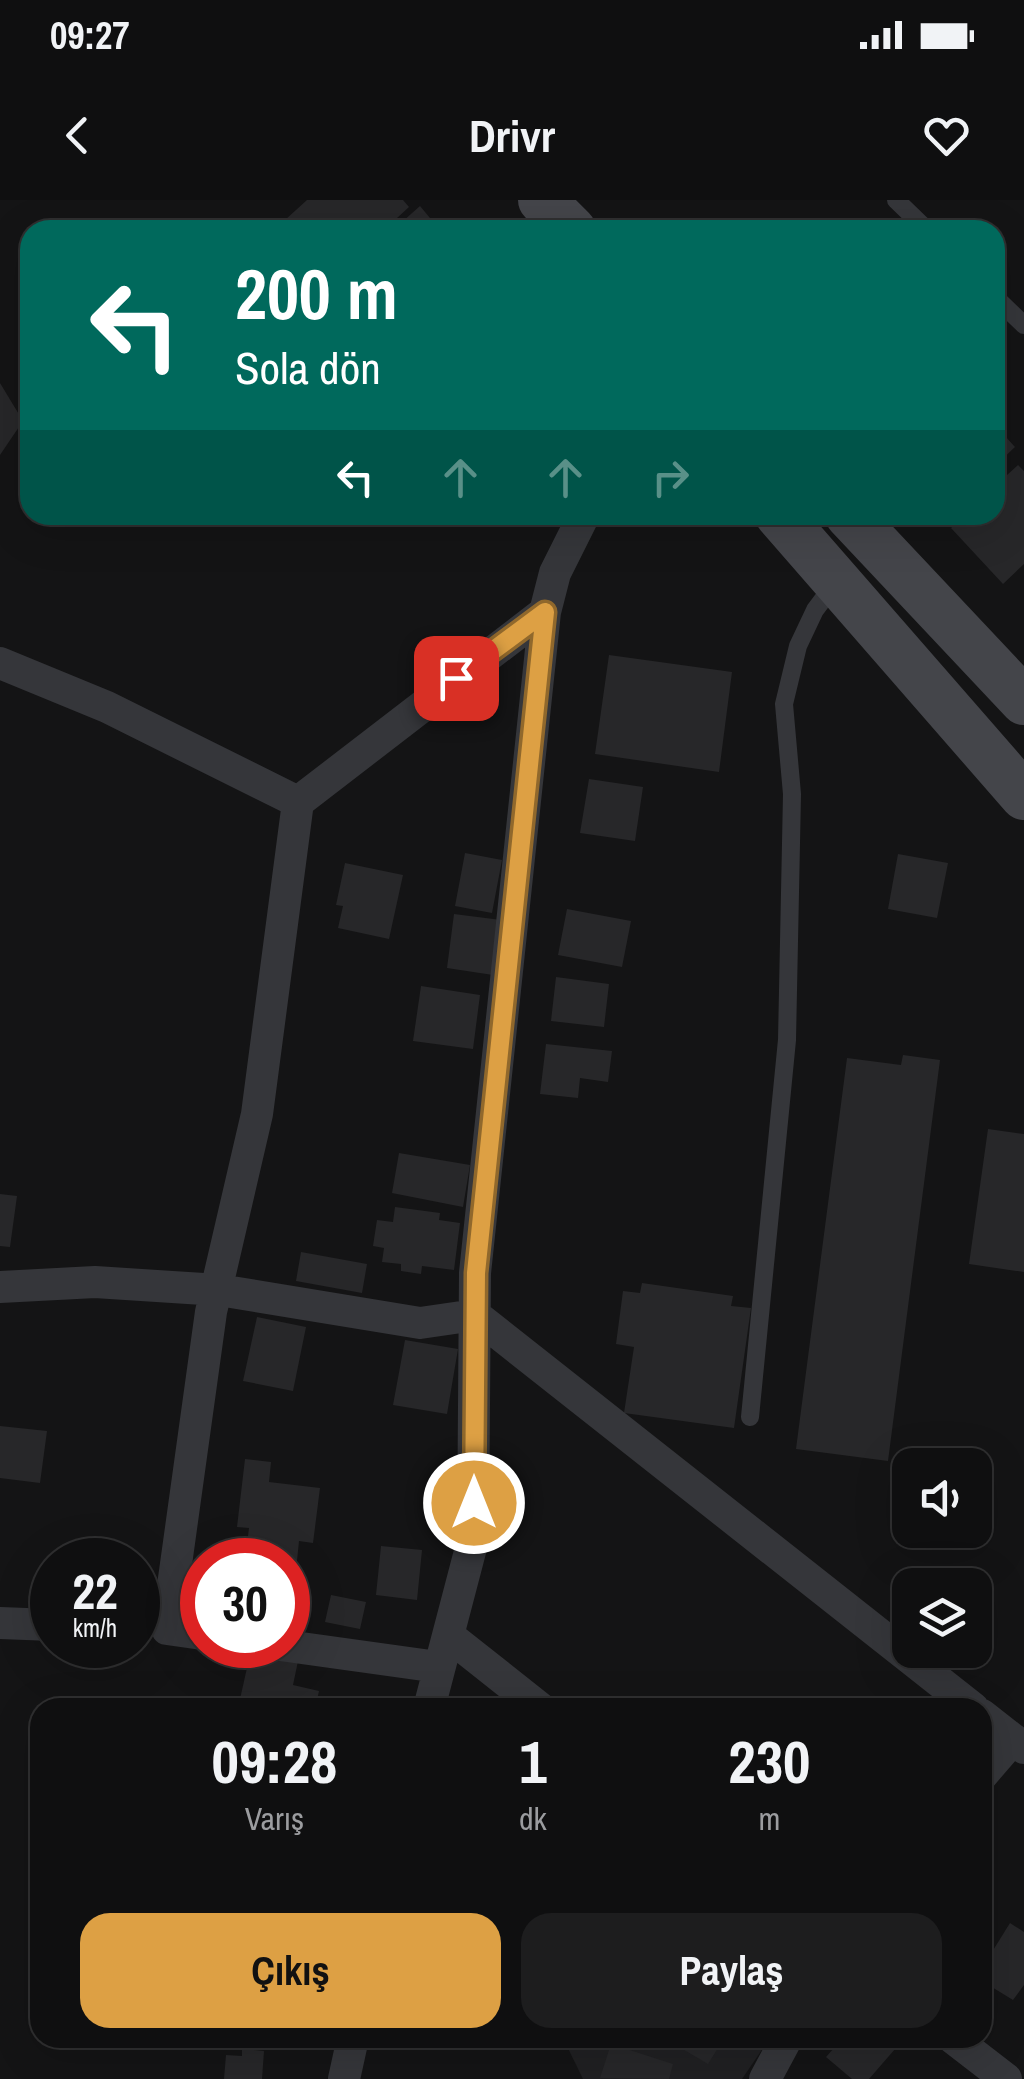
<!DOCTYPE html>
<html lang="tr">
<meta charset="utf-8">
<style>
body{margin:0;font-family:"Archivo Narrow",sans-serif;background:#1d1d1e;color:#f1f3f6;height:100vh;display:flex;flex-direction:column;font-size:38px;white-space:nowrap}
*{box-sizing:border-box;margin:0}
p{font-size:32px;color:#9b9c9f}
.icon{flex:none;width:55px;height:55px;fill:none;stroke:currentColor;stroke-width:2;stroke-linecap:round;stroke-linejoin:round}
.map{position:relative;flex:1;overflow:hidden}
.details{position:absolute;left:30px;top:1498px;width:962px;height:350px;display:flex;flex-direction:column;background:#0f0f10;border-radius:30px;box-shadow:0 10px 40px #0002,0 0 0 2px #2f2f30}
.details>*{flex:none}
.top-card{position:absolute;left:20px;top:20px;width:985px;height:305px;border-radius:30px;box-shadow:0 10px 40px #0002,0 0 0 2px #2f2f30;background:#00695c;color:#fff;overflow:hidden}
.fabs{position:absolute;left:892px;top:1248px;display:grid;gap:20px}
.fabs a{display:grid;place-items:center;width:100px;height:100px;border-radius:20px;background:#0f0f10;box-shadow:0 10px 40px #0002,0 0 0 2px #2f2f30;font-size:50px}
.speed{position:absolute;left:30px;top:1338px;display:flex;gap:20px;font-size:50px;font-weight:700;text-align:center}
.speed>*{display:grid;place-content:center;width:130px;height:130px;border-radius:50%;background:#0f0f10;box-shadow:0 10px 40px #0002,0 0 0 2px #2f2f30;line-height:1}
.speed small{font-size:25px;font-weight:400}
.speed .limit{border:15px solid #d22;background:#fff;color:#111}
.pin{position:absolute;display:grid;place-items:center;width:85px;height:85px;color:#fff;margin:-42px;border-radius:20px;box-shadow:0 5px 15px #0006}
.me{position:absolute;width:110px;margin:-55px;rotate:0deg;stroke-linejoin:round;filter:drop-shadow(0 0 8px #0008)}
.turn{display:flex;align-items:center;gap:35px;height:210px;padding:0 50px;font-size:45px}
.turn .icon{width:130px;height:130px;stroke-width:2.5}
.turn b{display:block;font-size:70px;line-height:85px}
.lanes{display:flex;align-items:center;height:95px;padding:0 50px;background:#0003;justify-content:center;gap:50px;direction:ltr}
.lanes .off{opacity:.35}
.eta{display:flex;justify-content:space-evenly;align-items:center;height:170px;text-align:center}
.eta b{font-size:60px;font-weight:700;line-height:70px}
.primary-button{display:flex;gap:20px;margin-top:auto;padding:20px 50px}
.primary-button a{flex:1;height:115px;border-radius:30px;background:#dda044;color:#111;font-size:40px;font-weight:700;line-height:115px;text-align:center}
.primary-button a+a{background:#1d1d1e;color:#f1f3f6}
.status{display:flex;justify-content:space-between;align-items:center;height:70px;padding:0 50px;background:#0f0f10;direction:ltr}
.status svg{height:28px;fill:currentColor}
header{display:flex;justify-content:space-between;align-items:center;height:130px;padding:0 50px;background:#0f0f10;font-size:45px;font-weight:700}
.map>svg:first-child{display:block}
.built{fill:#202022}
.building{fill:#272729}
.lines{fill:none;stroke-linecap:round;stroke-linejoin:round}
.lane{stroke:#35363a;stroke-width:18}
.street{stroke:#35363a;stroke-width:32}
.secondary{stroke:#44454a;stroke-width:48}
.route-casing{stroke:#90682c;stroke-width:25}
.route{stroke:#dda044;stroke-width:18}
</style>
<div class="status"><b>09:27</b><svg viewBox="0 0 49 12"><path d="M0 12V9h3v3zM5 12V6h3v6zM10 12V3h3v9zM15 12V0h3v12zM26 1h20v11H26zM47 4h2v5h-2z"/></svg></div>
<header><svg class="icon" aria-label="back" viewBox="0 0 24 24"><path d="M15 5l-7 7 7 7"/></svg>Drivr<svg class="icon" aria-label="heart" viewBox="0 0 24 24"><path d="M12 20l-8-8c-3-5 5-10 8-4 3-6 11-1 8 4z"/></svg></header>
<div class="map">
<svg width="1024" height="1879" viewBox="0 0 1024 1879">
<rect width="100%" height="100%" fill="#141415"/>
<path class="built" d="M563 1838H770L742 1879H583Z"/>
<path class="building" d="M307 0H403L409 7 384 30H274Z
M420 6 440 30H393Z
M0 183 23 221 0 255Z
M995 225 1015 247 995 266Z
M1018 265 1024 271V364L1003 384 951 328 964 315H995V286Z
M609 455 732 472 719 572 595 554Z
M589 579 643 587 635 641 580 633Z
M465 653 502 660 492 713 455 706Z
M898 654 948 663 937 718 888 709Z
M345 663 403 675 389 739 338 728 343 706 336 705Z
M567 709 631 721 622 767 558 755Z
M454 714 501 720 493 775 447 768Z
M556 777 609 784 604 827 551 821Z
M421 786 480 795 473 849 413 841Z
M546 844 612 851 608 882 580 878 578 898 540 894Z
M903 855 940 860 888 1261 796 1249 847 858 901 865Z
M988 929 1024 934V1072L969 1064Z
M399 953 470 965 463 1007 392 993Z
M0 994 17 996 10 1047 0 1046Z
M395 1007 440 1013 439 1020 460 1023 454 1070 422 1066 421 1074 401 1071V1064L382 1062 384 1048 373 1046 377 1020 393 1022Z
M301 1052 367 1064 362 1093 296 1081Z
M642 1083 733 1096 731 1106 751 1108 734 1228 624 1213 634 1147 616 1144 623 1091 640 1093Z
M257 1117 306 1127 293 1191 243 1181Z
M405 1140 458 1149 447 1214 393 1205Z
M0 1226 47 1231 40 1283 0 1278Z
M245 1259 271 1262 269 1282 320 1288 313 1343 299 1341 294 1390 288 1389V1360H245L249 1328 237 1327Z
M381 1346 422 1350 417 1400 376 1395Z
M331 1395 366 1402 360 1429 325 1422Z
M251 1450 298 1461 293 1485 319 1491 315 1508H238Z
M1010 1723 1024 1732V1785L1013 1800 982 1781V1768Z
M664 1838H724L708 1864Z
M843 1838H899L902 1841 869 1879H852L826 1857Z
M611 1844 673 1864 669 1879 600 1878Z
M242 1849 264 1851 262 1879H224L226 1855 242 1856Z"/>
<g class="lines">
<path class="lane" d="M896 0 927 30
M995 97 1024 125
M750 1217 787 840 792 594 784 504 798 446 815 410 836 382"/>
<path class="street" d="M0 463 107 507 298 602
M0 1087 95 1082 219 1090 420 1123 475 1115 973 1508
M0 1423 52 1425
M202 1434 167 1429 211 1112 257 914 298 602 545 412
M449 1436 540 1508
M280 1445 438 1467
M429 1508 473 1340 475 1073 545 412 555 373 584 315
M982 1515 1024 1548
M982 1575 1013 1539
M953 1838 1006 1879
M344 1879 353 1838
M765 1879 787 1838"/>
<path class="secondary" d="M542 0 572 30
M779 315 1024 596
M849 315 1024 501"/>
</g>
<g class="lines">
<defs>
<path id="route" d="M456 478 545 412 476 1073 474 1303"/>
</defs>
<use href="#route" class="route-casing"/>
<use href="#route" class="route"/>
</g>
</svg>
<div class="fabs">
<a><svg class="icon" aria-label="sound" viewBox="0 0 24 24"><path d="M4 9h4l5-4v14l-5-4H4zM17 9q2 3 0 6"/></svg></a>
<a><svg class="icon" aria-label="layers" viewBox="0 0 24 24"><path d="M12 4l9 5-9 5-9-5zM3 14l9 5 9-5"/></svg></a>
</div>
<div class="speed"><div>22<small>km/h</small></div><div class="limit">30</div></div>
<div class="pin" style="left:456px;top:478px;background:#d93025"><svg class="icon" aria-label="arrive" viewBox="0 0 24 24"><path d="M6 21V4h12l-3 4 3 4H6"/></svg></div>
<svg class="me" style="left:474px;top:1303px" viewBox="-20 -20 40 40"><circle r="17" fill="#dda044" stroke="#fff" stroke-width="3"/><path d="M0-11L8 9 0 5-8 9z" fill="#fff"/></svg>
<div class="top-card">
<div class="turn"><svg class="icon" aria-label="left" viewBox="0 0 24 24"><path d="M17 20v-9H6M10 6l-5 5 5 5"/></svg><div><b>200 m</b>Sola dön</div></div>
<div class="lanes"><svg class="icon" aria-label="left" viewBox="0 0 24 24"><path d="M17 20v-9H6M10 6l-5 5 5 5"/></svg><svg class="icon off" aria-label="ahead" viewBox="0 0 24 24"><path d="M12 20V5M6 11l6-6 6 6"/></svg><svg class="icon off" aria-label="ahead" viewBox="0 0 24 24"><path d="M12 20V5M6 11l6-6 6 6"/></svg><svg class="icon off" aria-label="right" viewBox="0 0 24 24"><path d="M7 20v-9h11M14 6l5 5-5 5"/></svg></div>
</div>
<section class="details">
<div class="eta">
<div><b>09:28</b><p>Varış</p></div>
<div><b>1</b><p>dk</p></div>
<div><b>230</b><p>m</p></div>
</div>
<div class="primary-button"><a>Çıkış</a><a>Paylaş</a></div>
</section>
</div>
